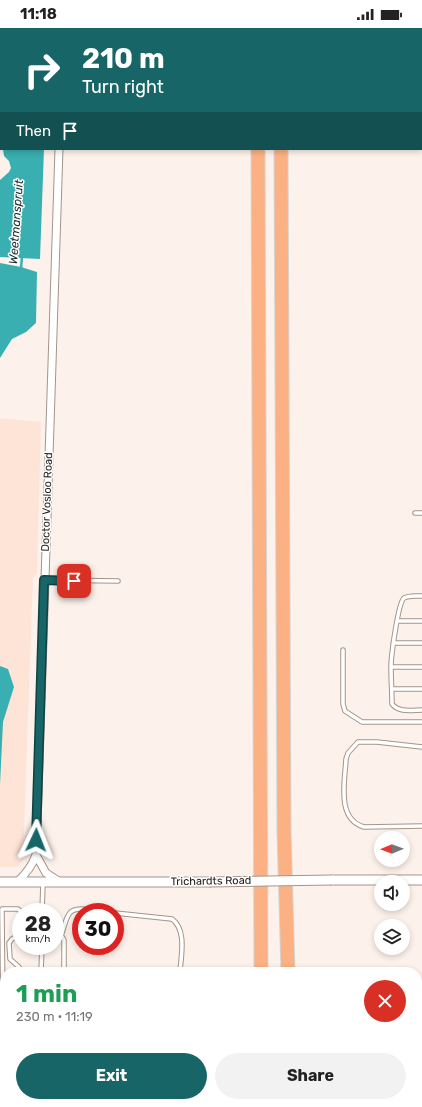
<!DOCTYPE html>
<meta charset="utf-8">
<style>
body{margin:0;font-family:Rubik,sans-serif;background:#f2f2f2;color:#222;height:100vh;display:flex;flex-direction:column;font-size:15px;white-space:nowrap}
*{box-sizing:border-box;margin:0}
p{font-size:13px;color:#767676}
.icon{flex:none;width:22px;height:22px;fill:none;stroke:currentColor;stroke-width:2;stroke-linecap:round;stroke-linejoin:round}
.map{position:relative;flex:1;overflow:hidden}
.sheet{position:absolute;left:0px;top:939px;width:422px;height:140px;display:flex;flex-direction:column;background:#fff;border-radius:16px 16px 0 0;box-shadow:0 2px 6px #0003}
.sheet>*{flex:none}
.top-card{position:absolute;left:0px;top:0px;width:422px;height:122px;box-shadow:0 2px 6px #0003;background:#176567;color:#fff;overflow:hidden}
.needle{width:26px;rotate:269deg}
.tools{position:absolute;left:374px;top:803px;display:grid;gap:8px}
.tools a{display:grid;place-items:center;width:36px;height:36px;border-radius:50%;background:#fff;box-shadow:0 2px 6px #0003;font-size:20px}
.speed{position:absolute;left:12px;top:875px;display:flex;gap:8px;font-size:20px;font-weight:700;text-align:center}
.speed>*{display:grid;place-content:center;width:52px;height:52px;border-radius:50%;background:#fff;box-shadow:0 2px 6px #0003;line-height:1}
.speed small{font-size:10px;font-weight:400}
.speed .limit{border:6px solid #d22;background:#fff;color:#111}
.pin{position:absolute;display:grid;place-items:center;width:34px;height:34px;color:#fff;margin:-17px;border-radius:8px;box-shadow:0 2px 6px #0006}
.me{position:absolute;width:44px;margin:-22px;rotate:2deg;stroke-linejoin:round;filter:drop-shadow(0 0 3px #0008)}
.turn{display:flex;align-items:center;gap:14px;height:84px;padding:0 16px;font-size:18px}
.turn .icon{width:52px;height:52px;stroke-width:2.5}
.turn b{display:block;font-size:28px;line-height:34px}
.then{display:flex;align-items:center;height:38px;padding:0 16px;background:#0003;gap:8px;font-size:15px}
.round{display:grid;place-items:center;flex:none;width:42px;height:42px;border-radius:21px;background:#f2f2f2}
.head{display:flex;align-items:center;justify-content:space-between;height:68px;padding:0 16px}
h1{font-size:24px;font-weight:700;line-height:30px;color:#1e9e55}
.primary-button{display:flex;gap:8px;margin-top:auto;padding:8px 16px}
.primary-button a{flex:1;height:46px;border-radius:24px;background:#176567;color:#fff;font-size:16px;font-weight:700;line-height:46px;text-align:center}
.primary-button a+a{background:#f2f2f2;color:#222}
.status{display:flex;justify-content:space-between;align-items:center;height:28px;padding:0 20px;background:#fff;direction:ltr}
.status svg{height:11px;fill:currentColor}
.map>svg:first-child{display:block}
.built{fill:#fee4d6}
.water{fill:#3aafb1}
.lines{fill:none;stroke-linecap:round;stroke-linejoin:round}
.stream{stroke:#3aafb1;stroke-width:2.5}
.service-casing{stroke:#a4948a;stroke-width:5.5}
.minor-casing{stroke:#a4948a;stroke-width:9}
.tertiary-casing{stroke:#a4948a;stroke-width:11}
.motorway-casing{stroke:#d4d3d2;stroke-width:15}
.service{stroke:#fff;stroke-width:3.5}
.minor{stroke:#fff;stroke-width:7}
.tertiary{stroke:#fff;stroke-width:9}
.motorway{stroke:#fbb184;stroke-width:13}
.tertiary-bridge-casing{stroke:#a4948a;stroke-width:11;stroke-linecap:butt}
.tertiary-bridge{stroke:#fff;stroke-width:9}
.route-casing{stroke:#0f4243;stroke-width:10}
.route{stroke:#176567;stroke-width:7}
.labels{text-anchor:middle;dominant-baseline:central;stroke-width:3;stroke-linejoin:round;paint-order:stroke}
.street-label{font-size:11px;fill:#27211d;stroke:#fff}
.water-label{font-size:12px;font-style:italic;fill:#1a2f2f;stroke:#fff}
</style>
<div class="status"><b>11:18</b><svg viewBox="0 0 49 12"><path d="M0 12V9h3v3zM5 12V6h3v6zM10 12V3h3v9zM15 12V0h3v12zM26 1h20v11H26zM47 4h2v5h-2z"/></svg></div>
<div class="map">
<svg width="422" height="1079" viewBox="0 0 422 1079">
<rect width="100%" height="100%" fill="#fdf2eb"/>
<path class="built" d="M0 390 41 394 37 546 33 549 23 832 17 839H0Z"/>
<path class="water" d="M3 121H44L40 231 0 229V152L9 144 11 140 9 133 4 128Z
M0 235 21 239 37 244 36 295 26 304 12 311 0 330Z
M0 638 8 641 14 659 3 694 0 757Z"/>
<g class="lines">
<path class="stream" d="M37 1V0
M21 241 22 228"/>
<defs>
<path id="service" d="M421 78 422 77
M415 485H422
M46 552 118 553
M422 568C416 568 409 567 404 570 398 575 391 629 391 639 391 652 392 664 392 676 399 685 412 682 422 682
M397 593H422
M393 615H422
M343 622V676L345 683 362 694H422
M391 639H422
M392 661H422
M422 719 377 714H358L348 725 346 731C345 753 336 791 364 799L422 798
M42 884 43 855
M115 885 172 891C187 902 181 928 180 944
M55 905 61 907 64 912V944
M61 907C64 901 65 892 69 886 75 877 94 883 103 884
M21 944 19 939 10 931 9 915 12 911 21 906
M41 944 42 918
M5 993 3 989 2 881H18L21 884
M417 1034H422
M96 1074V1079
M118 1074V1079
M339 1074V1079
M412 1075H422
M39 1079V1074
M75 1079V1074"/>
<path id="minor" d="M63 1V0
M36 827 46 845 60 854
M18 853C27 845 32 838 36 827L59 121"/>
<path id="tertiary" d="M332 852H422
M0 854H209"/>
<path id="motorway" d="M258 0V1
M281 0V1
M258 121 261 944
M281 121 284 803 288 944
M288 1074V1079
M257 1079V1074"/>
</defs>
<use href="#service" class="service-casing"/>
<use href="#minor" class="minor-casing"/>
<use href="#tertiary" class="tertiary-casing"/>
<use href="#motorway" class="motorway-casing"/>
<use href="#service" class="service"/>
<use href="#minor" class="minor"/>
<use href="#tertiary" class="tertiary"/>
<use href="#motorway" class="motorway"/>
<defs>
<path id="tertiary-bridge" d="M209 854 332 852"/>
</defs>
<use href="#tertiary-bridge" class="tertiary-bridge-casing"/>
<use href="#tertiary-bridge" class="tertiary-bridge"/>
</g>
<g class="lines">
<defs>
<path id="route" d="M36 812 44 552 74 553"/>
</defs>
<use href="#route" class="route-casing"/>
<use href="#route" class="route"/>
</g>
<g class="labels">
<g class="street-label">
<text transform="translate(47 474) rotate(-88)">Doctor Vosloo Road</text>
<text transform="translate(211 853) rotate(-1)">Trichardts Road</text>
</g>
<g class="water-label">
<text transform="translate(16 194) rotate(-86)">Weetmanspruit</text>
</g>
</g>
</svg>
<div class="tools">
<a><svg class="needle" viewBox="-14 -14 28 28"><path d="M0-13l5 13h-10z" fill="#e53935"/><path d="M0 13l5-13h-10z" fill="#767676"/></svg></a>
<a><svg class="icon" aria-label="sound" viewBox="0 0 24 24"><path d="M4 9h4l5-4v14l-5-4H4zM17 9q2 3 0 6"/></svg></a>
<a><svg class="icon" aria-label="layers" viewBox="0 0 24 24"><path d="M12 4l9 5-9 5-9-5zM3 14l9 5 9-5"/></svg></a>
</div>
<div class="speed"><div>28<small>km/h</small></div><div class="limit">30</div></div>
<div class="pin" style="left:74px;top:553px;background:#d93025"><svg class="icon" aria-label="arrive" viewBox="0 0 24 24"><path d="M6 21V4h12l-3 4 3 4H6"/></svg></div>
<svg class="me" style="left:36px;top:812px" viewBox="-20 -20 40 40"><path d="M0-17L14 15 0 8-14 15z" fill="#176567" stroke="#fff" stroke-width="4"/></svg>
<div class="top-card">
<div class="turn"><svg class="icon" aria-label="right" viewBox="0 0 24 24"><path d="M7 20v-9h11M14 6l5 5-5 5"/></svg><div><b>210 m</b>Turn right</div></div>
<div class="then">Then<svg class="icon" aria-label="arrive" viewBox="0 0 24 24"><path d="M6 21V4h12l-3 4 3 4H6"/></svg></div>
</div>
<section class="sheet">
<div class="head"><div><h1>1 min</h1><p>230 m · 11:19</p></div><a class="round" style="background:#d93025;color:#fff"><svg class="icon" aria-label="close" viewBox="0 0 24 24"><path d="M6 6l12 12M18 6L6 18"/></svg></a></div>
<div class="primary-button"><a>Exit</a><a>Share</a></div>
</section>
</div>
